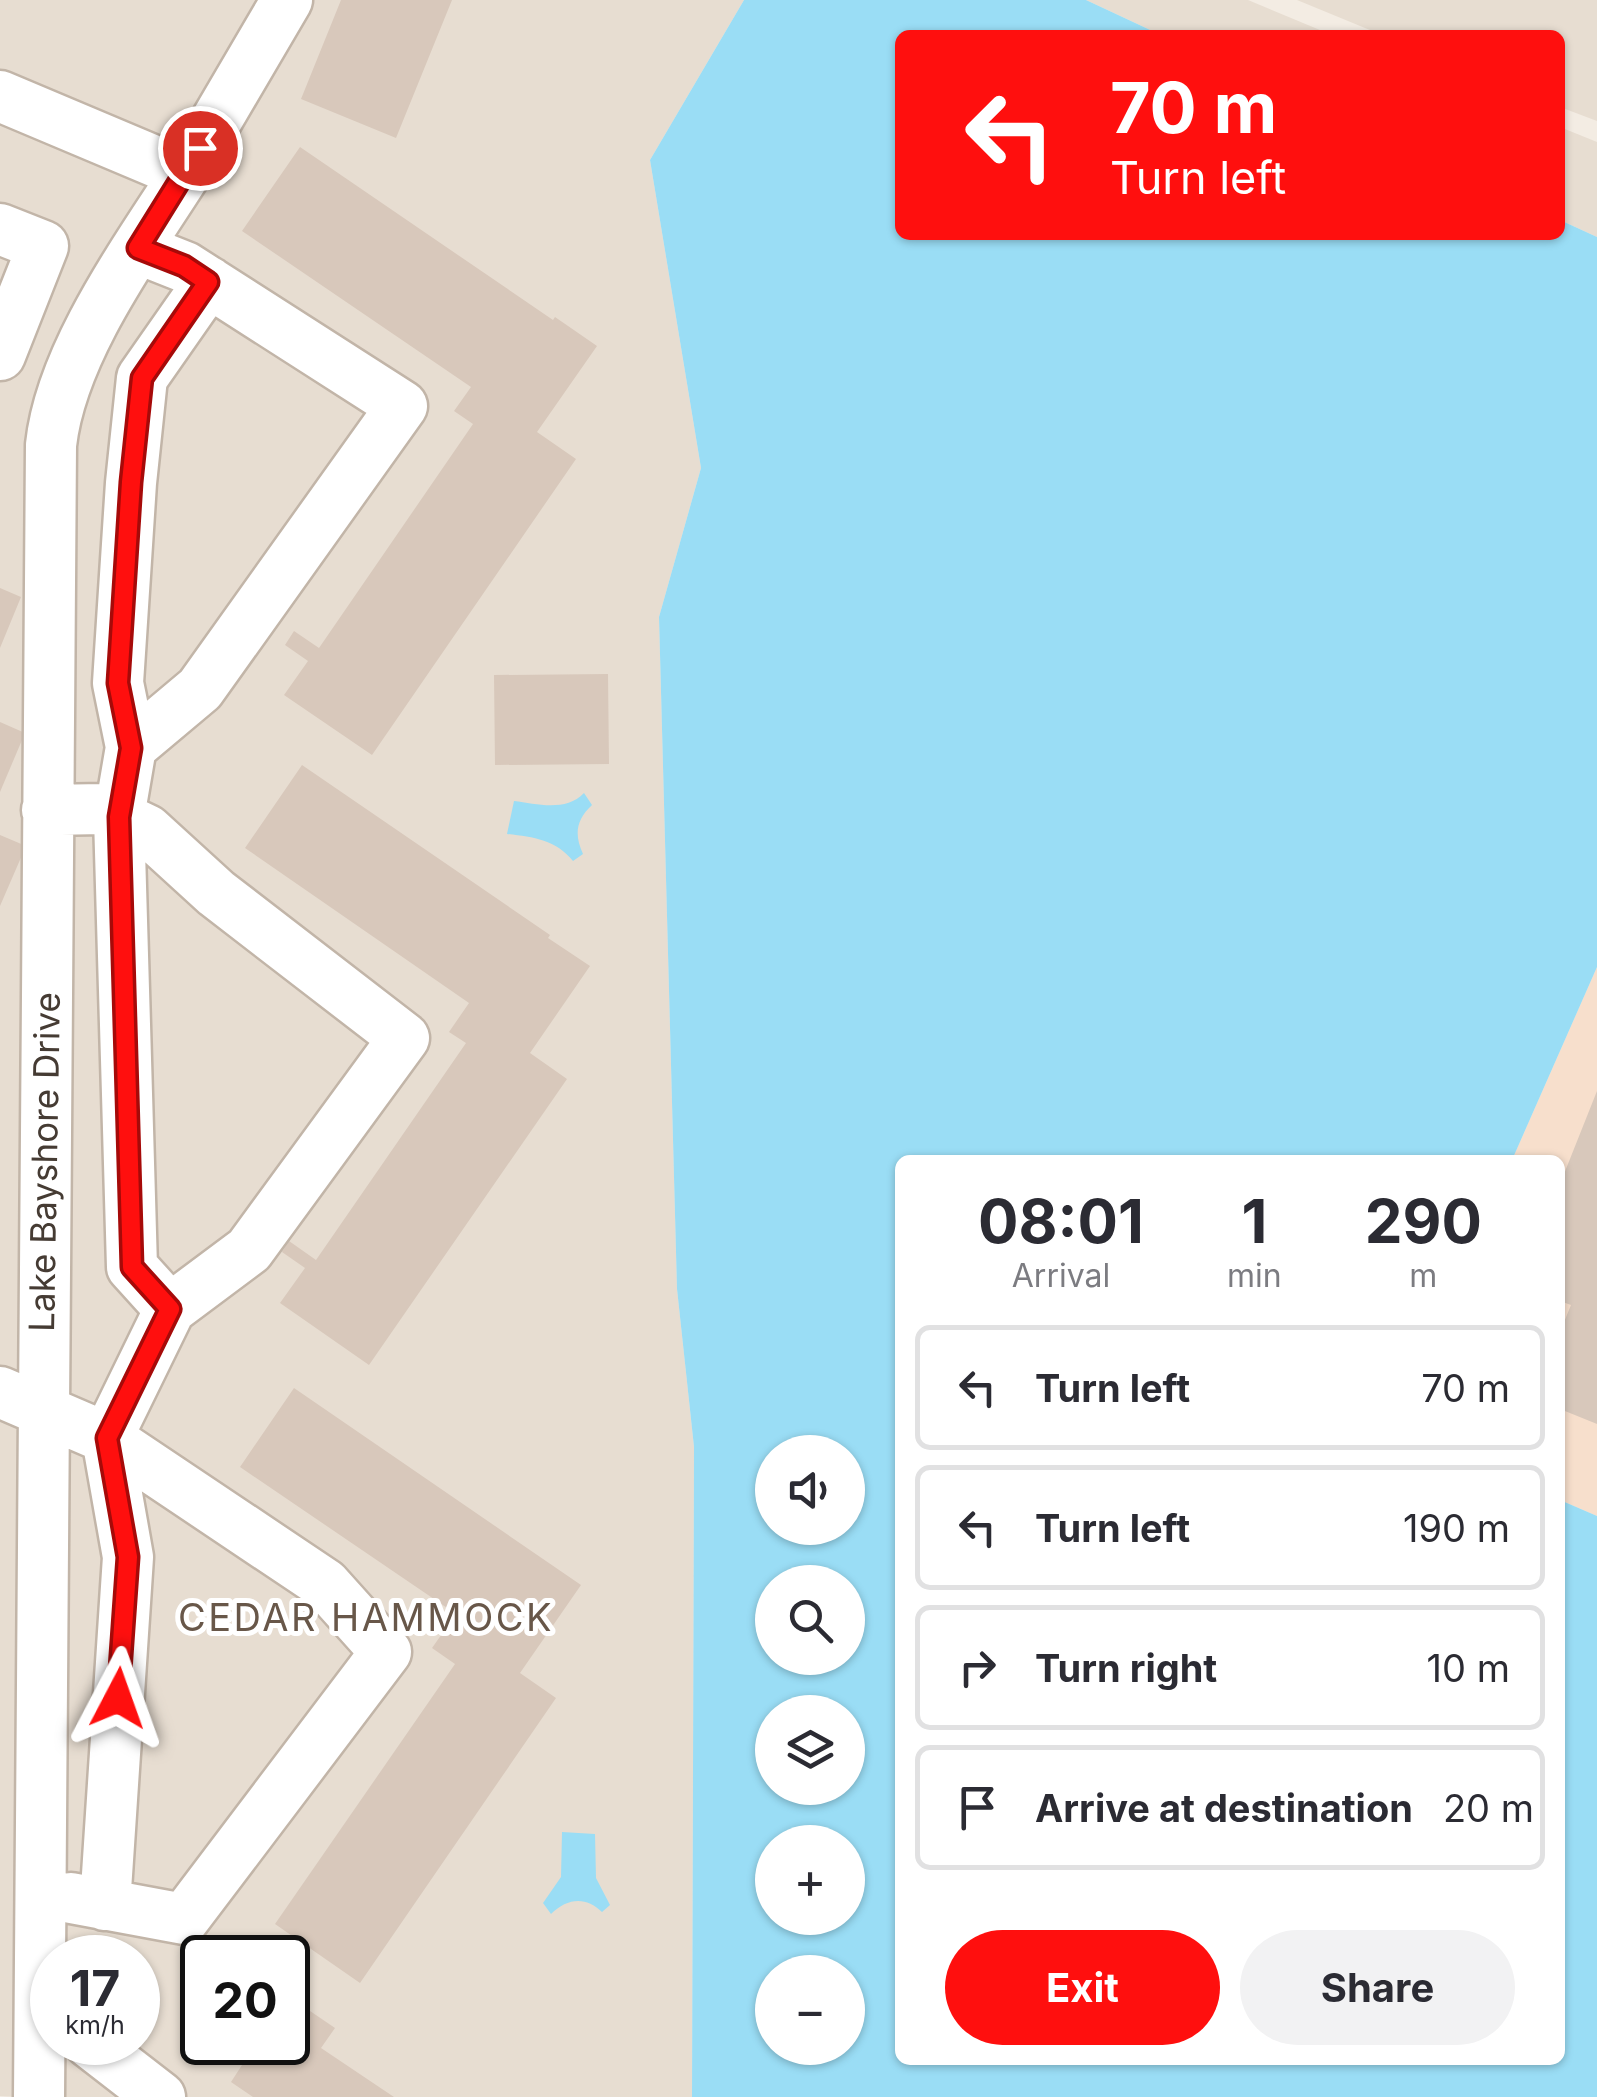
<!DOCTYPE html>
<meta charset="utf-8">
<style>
body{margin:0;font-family:Inter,sans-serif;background:#f2f2f3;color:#2b2b33;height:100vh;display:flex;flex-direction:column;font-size:38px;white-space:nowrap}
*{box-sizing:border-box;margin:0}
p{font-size:32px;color:#7c7c81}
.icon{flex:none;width:55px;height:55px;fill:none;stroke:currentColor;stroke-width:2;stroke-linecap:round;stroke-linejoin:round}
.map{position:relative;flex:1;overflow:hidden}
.details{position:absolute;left:895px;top:1155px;width:670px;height:910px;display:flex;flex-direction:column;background:#fff;border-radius:15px;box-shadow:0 2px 8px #0004}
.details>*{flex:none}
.banner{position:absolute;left:895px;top:30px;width:670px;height:210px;border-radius:15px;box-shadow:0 2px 8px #0004;background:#ff0f0e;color:#fff;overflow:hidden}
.buttons{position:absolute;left:755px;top:1435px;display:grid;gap:20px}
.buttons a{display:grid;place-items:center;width:110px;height:110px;border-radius:50%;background:#fff;box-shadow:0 2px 8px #0004;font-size:50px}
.speed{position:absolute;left:30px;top:1935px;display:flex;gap:20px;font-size:50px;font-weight:700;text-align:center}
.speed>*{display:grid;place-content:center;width:130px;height:130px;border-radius:50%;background:#fff;box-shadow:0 2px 8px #0004;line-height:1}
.speed small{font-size:25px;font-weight:400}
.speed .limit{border:5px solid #111;border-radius:15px;background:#fff;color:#111}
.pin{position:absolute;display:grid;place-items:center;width:85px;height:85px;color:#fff;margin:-42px;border:5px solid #fff;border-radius:50%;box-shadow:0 2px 10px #0007}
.me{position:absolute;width:110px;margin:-55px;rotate:4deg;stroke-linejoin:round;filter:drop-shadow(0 0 8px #0008)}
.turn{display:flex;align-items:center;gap:35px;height:210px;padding:0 50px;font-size:45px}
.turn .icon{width:130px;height:130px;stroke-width:2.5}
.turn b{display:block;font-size:70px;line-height:85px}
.eta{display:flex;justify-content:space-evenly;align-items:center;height:170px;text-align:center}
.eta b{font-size:60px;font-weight:700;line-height:70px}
.action{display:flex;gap:20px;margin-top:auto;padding:20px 50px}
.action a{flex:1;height:115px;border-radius:60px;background:#ff0f0e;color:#fff;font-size:40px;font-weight:700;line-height:115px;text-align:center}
.action a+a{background:#f2f2f3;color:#2b2b33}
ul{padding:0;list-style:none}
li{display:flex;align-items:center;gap:30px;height:125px;margin:0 20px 15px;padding:0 30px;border:5px solid #e1e1e2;border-radius:15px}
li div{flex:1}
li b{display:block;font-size:38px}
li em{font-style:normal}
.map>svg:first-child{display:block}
.residential{fill:#e7ddd1;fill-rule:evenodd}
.commercial{fill:#f7dfcc}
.water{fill:#9addf5;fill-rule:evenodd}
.building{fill:#d8c8bb}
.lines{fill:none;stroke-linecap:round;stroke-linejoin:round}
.minor-casing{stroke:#c2b5a8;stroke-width:55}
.minor{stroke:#fff;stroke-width:50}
.route-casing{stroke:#a60a09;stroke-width:25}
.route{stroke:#ff0f0e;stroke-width:18}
.labels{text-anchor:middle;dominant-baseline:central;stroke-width:10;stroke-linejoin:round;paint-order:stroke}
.street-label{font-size:35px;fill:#453b33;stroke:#fff}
.neighbourhood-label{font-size:38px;letter-spacing:2.5px;fill:#685749;stroke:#fff}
</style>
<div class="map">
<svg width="1597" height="2097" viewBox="0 0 1597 2097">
<rect width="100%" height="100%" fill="#f3ece3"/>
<path class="residential" d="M0 0H744L650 160 701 468 659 617 677 1289 694 1447 692 2097H59L60 2043 138 2042V1958L60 1957 50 360 22 1377 0 1368ZM202 1958H288V2042H202Z
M1086 0H1248L1332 35H1161Z
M1297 0H1597V121L1560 107V35H1382Z
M1560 127 1597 142V237L1560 220Z
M0 1415 22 1424 19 2097 0 2096Z"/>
<path class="commercial" d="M1597 967V1516L1560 1500V1160H1512Z"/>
<path class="water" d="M744 0H1086L1161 35H900V235H1560V220L1597 237V967L1512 1160H900V2060H1560V1500L1597 1516V2097H692L694 1447 677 1289 659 617 701 468 650 160ZM772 1452H848V1528H772ZM772 1582H848V1658H772ZM772 1712H848V1788H772ZM772 1842H848V1918H772ZM772 1972H848V2048H772Z
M584 793 592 805C576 820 574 834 583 854L573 861C556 840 533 837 507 834L514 801C537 804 566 812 584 793Z
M562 1832 595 1834 596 1878 610 1905 602 1912C586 1896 567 1898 551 1914L543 1903 561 1877Z"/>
<path class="building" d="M341 0H452L396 138 301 99Z
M300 147 553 320 555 317 597 346 537 432 576 459 372 755 284 695 308 661 285 645 294 631 319 648 473 424 454 411 471 387 242 231Z
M0 588 21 597 0 648Z
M608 674 609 764 495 765 494 675Z
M0 722 25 733 0 792Z
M302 765 550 935 548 938 590 966 530 1053 567 1079 369 1365 280 1303 305 1268 282 1252 289 1241 316 1260 466 1043 449 1032 469 1003 245 848Z
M0 835 26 846 0 906Z
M1597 1091V1424L1560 1409V1332L1571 1305 1560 1301V1184Z
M294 1388 581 1585 520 1673 556 1698 360 1983 275 1924 455 1664 432 1648 456 1614 240 1467Z
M288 1996 335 2028 321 2048 394 2097H253L231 2082 257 2042H288Z"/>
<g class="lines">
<defs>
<path id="minor" d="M0 96 185 174 287 0
M0 229 43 246 0 355
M137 248 185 267 402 406 200 689 131 747 119 817 132 1267 170 1309
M131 747 118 683 131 483 142 378 209 282
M47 810 103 809 147 830 216 893 404 1038 249 1250 170 1309 107 1438 128 1557 105 1905
M0 1392 107 1438 325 1584 386 1652 184 1919 71 1898
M89 2042 160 2097
M39 2097 51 445C61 353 135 252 185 174"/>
</defs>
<use href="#minor" class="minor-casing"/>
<use href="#minor" class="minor"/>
</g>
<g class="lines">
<defs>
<path id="route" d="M118 1698 128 1557 107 1438 170 1309 132 1267 119 817 131 748 118 683 131 482 142 378 208 282 184 266 138 248 200 148"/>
</defs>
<use href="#route" class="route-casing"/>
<use href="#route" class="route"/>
</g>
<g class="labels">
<g class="street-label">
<text transform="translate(44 1162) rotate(-89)">Lake Bayshore Drive</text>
</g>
<g class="neighbourhood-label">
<text x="366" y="1617">CEDAR HAMMOCK</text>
</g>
</g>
</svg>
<div class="buttons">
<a><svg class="icon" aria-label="sound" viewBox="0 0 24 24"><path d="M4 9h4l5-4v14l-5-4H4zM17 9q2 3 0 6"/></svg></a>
<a><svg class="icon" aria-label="search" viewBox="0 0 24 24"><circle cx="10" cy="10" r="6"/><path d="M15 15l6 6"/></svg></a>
<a><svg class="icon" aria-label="layers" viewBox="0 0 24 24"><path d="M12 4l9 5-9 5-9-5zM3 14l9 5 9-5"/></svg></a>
<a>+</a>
<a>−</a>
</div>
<div class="speed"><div>17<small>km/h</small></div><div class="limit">20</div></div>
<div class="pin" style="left:200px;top:148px;background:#d93025"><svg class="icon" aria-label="arrive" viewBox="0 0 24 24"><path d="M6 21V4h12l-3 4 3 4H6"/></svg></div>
<svg class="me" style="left:118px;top:1698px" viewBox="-20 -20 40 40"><path d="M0-17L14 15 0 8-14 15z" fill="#ff0f0e" stroke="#fff" stroke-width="4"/></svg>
<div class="banner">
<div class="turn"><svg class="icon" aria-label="left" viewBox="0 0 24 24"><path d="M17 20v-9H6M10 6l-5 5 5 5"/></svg><div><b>70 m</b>Turn left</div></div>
</div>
<section class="details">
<div class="eta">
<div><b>08:01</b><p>Arrival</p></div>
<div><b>1</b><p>min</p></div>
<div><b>290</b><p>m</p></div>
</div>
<ul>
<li><svg class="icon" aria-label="left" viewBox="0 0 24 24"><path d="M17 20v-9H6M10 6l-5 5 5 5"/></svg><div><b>Turn left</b></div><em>70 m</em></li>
<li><svg class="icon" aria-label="left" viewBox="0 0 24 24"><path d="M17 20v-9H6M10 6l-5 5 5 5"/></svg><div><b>Turn left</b></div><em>190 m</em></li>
<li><svg class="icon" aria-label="right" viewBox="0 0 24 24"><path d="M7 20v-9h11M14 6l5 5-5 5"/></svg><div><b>Turn right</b></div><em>10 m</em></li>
<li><svg class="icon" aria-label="arrive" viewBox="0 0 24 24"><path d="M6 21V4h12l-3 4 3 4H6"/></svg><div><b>Arrive at destination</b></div><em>20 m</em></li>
</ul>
<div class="action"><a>Exit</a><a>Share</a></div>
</section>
</div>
